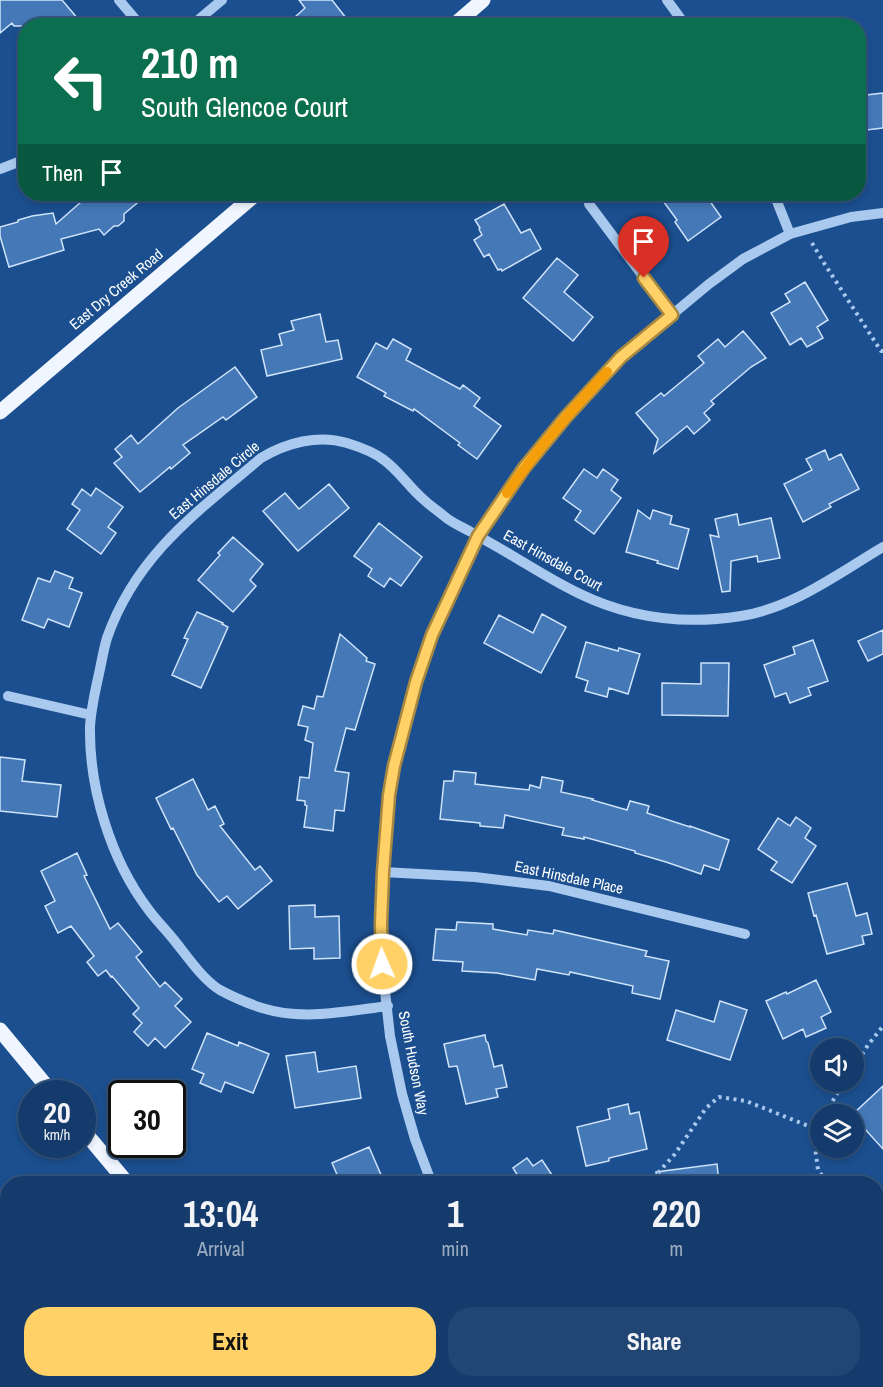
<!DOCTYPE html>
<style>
body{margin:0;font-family:"Archivo Narrow",sans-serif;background:#214673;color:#f1f3f6;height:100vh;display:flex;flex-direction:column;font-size:22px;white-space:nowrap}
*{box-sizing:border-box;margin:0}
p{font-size:20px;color:#9dadc1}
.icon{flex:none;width:33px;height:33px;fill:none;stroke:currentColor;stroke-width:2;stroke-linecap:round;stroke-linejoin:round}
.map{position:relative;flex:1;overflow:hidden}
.details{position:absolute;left:0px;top:1176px;width:884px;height:212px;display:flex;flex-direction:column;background:#143b6b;border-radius:24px 24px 0 0;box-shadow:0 3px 9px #0003,0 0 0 2px #33557e}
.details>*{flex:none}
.guide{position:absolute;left:18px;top:18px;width:848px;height:183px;border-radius:24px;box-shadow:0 3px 9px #0003,0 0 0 2px #33557e;background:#0b6e4f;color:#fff;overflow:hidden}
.tools{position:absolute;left:810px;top:1038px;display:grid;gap:12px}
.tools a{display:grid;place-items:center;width:54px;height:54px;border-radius:50%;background:#143b6b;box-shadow:0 3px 9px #0003,0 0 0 2px #33557e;font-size:30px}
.speed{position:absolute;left:18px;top:1080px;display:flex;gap:12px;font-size:30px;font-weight:700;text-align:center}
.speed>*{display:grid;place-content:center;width:78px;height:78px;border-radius:50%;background:#143b6b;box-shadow:0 3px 9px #0003,0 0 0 2px #33557e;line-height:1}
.speed small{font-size:15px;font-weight:400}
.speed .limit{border:3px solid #111;border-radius:9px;background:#fff;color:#111}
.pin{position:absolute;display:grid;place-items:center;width:51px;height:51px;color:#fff;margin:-62px -26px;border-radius:50% 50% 50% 0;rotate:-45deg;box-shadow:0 0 6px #0007}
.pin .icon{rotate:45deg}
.me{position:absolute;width:66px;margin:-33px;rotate:358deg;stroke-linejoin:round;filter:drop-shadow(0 0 4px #0008)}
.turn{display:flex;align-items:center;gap:21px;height:126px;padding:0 24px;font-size:27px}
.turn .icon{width:78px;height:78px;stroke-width:2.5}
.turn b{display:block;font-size:42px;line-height:51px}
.then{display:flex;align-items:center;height:57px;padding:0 24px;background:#0003;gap:12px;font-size:22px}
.eta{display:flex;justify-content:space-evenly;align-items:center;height:102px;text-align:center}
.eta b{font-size:36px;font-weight:700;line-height:42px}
.button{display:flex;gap:12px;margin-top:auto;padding:12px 24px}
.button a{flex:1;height:69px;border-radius:24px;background:#ffd166;color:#111;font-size:24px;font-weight:700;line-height:69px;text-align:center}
.button a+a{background:#214673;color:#f1f3f6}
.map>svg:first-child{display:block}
.building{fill:#4478b7;stroke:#cfe3fa;stroke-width:1.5}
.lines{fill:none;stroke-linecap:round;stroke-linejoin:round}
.path{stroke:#a9c9ee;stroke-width:4;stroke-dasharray:3 4.5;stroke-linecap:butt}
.minor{stroke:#a9c9ee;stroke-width:10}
.major{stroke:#f0f6ff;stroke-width:15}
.route-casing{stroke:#a68842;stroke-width:15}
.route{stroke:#ffd166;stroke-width:10}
.slow{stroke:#f59e0b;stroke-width:10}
.labels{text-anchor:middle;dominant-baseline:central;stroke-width:4.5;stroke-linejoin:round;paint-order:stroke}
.street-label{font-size:15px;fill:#fff;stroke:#1b4f8f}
</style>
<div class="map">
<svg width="883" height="1387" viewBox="0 0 883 1387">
<rect width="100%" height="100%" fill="#1b4f8f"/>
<path class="building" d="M0 0H62L84 26H14L12 23 0 33Z
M299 0H332L346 18 337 26H285L305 8Z
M883 93V128L858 131V96Z
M90 194H148L124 214V221L118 226H114L104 235 99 229 61 239 64 250 9 267 0 236V227L18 222V220L32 216 53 213 56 224Z
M658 194H705L721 217 688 241 675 222 677 220Z
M504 204 521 233 530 229 541 249 502 271 501 269 498 270 489 254 484 257 474 240 482 235 479 229 480 228 475 220Z
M557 258 578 275 564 292 593 317 573 341 523 298Z
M805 282 828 320 817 327 823 338 807 347 801 338 790 345 771 313 790 302 785 294Z
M320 314 326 342 338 340 342 359 267 376 261 350 282 345 279 334 294 330 291 321Z
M743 331 766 358 751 367 711 401 714 404 704 413 710 420 694 434 687 426 654 453 658 439 636 413 661 393 664 396 704 363 698 356 718 339 725 347Z
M393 339 411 349 406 360 460 389 463 385 480 398 474 406 501 426 477 459 458 445 460 443 414 409 413 411 384 396 386 393 357 377 376 343 387 349Z
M235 367 257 397 226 420 223 417 183 445 190 453 171 469 170 467 140 492 114 463 122 457 115 449 131 435 138 444 178 408Z
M825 450 829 460 841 454 859 489 829 504 831 507 803 522 784 484 812 470 806 459Z
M584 469 597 478 603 469 618 480 611 490 621 498 594 534 575 520 581 511 563 498Z
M329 484 349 508 298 551 263 511 285 493 299 509Z
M96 488 123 507 108 527 116 533 101 554 67 529 80 510 72 504 82 489 91 496Z
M638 510 650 519 653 510 672 516 670 524 689 529 678 569 657 563 658 561 626 552Z
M737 514 739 525 771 518 780 558 758 562 757 556 731 561 730 591 722 592 710 535 719 537 715 519Z
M379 523 422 557 401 586 390 578 384 587 368 576 372 569 354 556Z
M233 537 263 564 250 580 256 586 233 612 198 580 220 555 218 553Z
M55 571 73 578 69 588 82 593 69 627 48 619 44 628 22 620 38 578 50 582Z
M197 612 223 623 222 624 228 627 201 688 172 675 188 639 184 638Z
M542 614 566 627 541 673 484 643 499 615 533 633Z
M883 630V654L868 661 858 641Z
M340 634 367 658 366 661 375 664 355 730 346 728 335 771 349 773 344 811 335 810 333 831 304 827 307 806 305 805V801L297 800 300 777 309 778 313 743 305 740 308 727 298 725 303 706 314 709 317 696 323 697Z
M813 640 828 681 808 688 811 695 790 703 786 693 775 697 764 665 795 654 793 647Z
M586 642 618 651 619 648 640 654 628 694 609 688 607 697 585 691 588 681 576 677Z
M701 663H729L728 716 662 715V683L701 684Z
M0 757 25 760 22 781 61 785 57 817 0 811Z
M454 771 476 773 475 784 529 790 530 785 540 788 542 777 563 781 561 792 593 799 592 800 627 810 630 801 649 806 647 813 690 827V826L729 840 719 870 704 865 701 874 666 862 635 853V851L584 837V839L562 835 564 828 505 815 503 828 480 826V823L440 819 444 781H453Z
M193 779 208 810 215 806 224 824 220 826 255 870 260 866 272 881 238 909 227 896 219 902 197 875 173 828 171 829 156 798Z
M796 817 811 828 805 838 816 846 792 883 771 870 777 862 758 849 778 818 790 826Z
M77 853 87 875 84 876 110 929 118 923 142 952 136 957 147 971 160 987 165 982 182 999 175 1006 191 1022 165 1048 155 1038 148 1046 134 1032 142 1023 133 1014 139 1008 112 976 111 977 106 970 98 976 87 962 94 956 71 926 58 933 45 906 55 901 41 871Z
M847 883 856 916 867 913 872 934 862 936 864 944 827 954 816 915 814 916 808 893Z
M315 905V917L339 916 340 958 314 959V948L290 949 289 906Z
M457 922 493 924V929L527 935 528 930 553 934 554 930 647 951 645 956 669 961 660 999 632 993 633 986 570 972 569 975 537 969 535 980 497 973 462 971 463 962 433 960 436 929 456 930Z
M816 980 831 1012 821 1017 826 1028 806 1037 803 1029 783 1039 766 1001 786 992 787 994Z
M720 1001 747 1010 730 1060 667 1040 676 1010 714 1022Z
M207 1033 238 1046 239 1042 269 1054 253 1093 225 1082 221 1092 200 1083 204 1074 192 1069Z
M485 1035 486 1041 488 1043 494 1067 502 1065 507 1087 496 1089 498 1097 466 1104 457 1066 449 1067 444 1044Z
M315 1052 318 1072 356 1066 361 1098 295 1108 286 1056Z
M883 1086V1149L854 1117 853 1114Z
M628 1104 630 1114 639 1112 647 1149 609 1158V1161L586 1166 577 1127 610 1119 608 1109Z
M369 1147 385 1184H341L332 1163Z
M527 1158 533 1166 542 1160 558 1184H509L518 1176 513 1168Z
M717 1164 719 1184H657L656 1172Z"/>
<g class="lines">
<path class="path" d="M812 243 824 263 881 351H883
M854 1067 868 1045 883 1026
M825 1114 844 1082
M816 1129 815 1147 818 1170 828 1184
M648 1184 675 1154 706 1108 719 1097 746 1101 816 1129 820 1122
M876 1215 883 1219"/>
<path class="minor" d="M119 0 141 26
M667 0 686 26
M191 26 222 0
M0 169 26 159
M774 194 790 234
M589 204 672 315
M8 696 91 715
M383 872 475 877 549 886 745 934
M388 1006C347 1011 303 1021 262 1008 250 1004 231 996 220 990 203 980 187 956 174 940 166 930 156 920 148 909 111 860 89 789 90 727 91 707 96 688 100 669 102 659 104 648 107 638 136 555 197 512 261 458 286 443 318 434 347 443 360 447 374 452 384 460 399 471 409 487 423 499 429 505 437 510 444 516 452 523 462 527 471 532 485 540 498 547 511 555 533 568 555 582 578 593 629 618 685 625 741 616 793 608 839 573 883 547
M432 1184 415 1139 402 1094 390 1036 382 964 381 924 383 872 389 795 394 766 416 682 432 635 478 536 524 468 565 418 621 357 709 284 743 259 790 234 851 217 883 213
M549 1380 555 1387"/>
<path class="major" d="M453 26 483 0
M0 412 256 194
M0 1030 53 1094
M82 1129 128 1184
M291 1380 297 1387"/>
</g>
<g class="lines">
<defs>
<path id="route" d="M382 964 381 924 383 872 389 795 394 766 416 682 432 635 478 536 524 468 565 418 621 357 672 315 644 278"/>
</defs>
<use href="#route" class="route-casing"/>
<use href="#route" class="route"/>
<path class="slow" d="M507 493C537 449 572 410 607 372"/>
</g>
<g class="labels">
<g class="street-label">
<text transform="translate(116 289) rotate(-40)">East Dry Creek Road</text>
<text transform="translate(214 480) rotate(-40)">East Hinsdale Circle</text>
<text transform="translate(553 560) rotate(29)">East Hinsdale Court</text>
<text transform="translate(569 877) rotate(12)">East Hinsdale Place</text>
<text transform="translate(414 1063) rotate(79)">South Hudson Way</text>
</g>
</g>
</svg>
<div class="tools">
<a><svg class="icon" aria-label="sound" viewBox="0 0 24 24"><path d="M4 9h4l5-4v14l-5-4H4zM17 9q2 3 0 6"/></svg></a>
<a><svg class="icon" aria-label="layers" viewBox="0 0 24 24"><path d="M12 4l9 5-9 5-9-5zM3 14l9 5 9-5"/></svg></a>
</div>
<div class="speed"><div>20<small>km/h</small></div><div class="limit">30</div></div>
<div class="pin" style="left:644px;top:278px;background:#d93025"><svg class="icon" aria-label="arrive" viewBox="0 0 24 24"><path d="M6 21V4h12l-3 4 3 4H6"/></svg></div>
<svg class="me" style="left:382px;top:964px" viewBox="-20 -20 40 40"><circle r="17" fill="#ffd166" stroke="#fff" stroke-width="3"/><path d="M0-11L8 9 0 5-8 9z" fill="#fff"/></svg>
<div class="guide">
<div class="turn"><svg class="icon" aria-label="left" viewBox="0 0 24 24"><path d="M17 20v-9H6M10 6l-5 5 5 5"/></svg><div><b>210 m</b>South Glencoe Court</div></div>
<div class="then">Then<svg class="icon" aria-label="arrive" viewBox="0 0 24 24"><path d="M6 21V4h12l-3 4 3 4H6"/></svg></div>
</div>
<section class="details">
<div class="eta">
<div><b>13:04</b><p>Arrival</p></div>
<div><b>1</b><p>min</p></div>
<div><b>220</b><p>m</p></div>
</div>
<div class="button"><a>Exit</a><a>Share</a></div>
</section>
</div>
